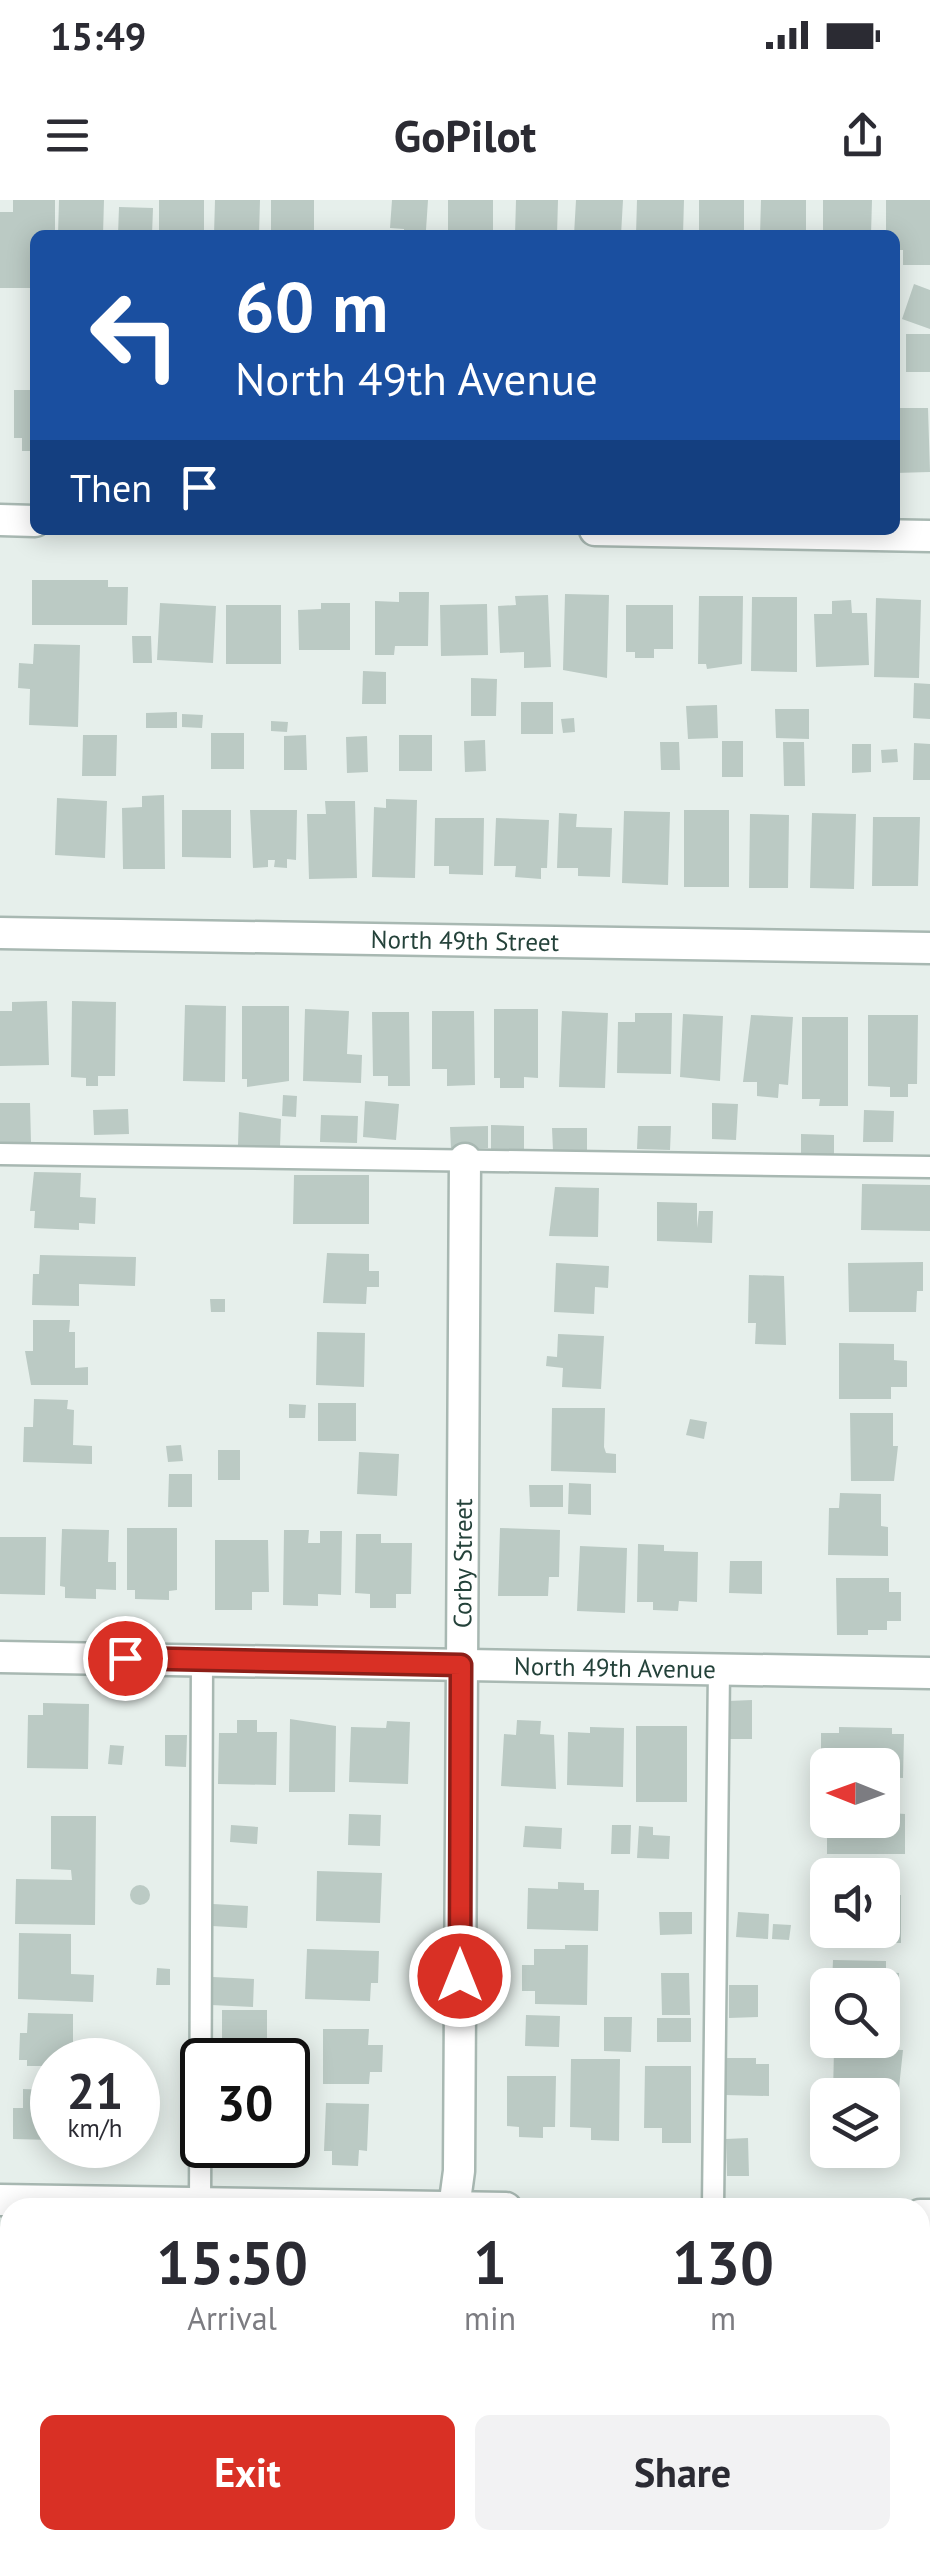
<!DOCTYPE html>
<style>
body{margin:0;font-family:"PT Sans",sans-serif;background:#f2f2f3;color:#2b2b33;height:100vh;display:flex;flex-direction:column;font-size:38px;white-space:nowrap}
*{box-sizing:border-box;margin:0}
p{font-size:32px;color:#7c7c81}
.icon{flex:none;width:55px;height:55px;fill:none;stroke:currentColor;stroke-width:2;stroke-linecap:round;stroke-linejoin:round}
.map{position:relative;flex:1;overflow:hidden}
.drawer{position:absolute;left:0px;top:1998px;width:930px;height:352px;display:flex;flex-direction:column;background:#fff;border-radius:30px 30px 0 0;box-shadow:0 5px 25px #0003}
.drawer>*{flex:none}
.top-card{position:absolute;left:30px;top:30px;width:870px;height:305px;border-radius:15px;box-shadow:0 5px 25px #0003;background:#1a4fa0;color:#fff;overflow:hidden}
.needle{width:65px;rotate:271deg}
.fabs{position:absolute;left:810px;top:1548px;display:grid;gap:20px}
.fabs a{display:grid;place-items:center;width:90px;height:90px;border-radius:15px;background:#fff;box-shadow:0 5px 25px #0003;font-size:50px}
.speed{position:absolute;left:30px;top:1838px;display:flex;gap:20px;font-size:50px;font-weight:700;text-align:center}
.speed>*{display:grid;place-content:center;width:130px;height:130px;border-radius:50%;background:#fff;box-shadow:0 5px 25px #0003;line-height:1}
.speed small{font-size:25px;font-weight:400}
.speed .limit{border:5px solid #111;border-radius:15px;background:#fff;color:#111}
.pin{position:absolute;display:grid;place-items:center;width:85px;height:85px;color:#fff;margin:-42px;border:5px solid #fff;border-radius:50%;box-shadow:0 2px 10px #0007}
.me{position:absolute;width:110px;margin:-55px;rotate:0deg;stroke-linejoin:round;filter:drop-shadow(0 0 8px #0008)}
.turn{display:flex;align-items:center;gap:35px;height:210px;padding:0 40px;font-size:45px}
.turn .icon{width:130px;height:130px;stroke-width:2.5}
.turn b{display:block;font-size:70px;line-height:85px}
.then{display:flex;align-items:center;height:95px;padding:0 40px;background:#0003;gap:20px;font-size:38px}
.eta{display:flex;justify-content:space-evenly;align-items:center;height:170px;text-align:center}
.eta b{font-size:60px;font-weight:800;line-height:70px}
.action{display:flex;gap:20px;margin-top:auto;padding:20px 40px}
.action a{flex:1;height:115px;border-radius:15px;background:#d93025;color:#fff;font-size:40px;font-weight:800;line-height:115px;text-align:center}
.action a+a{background:#f2f2f3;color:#2b2b33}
.status{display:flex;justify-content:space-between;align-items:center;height:70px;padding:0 50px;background:#fff;direction:ltr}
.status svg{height:28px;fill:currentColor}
header{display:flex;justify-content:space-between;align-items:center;height:130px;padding:0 40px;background:#fff;font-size:45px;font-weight:800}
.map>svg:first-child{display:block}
.building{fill:#bbcac4}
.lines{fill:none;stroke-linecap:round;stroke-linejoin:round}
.lane-casing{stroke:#a8b8b2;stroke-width:25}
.street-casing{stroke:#a8b8b2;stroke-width:35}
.lane{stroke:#fff;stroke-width:20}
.street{stroke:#fff;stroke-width:30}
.route-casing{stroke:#8d1f18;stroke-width:25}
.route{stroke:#d93025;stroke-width:18}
.labels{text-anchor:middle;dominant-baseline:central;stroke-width:9;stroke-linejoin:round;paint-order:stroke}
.street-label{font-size:25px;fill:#24423a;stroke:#f7fbf9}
</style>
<div class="status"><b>15:49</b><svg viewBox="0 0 49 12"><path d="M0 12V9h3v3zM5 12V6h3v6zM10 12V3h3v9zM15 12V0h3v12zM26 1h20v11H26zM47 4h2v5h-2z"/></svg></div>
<header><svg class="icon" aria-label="menu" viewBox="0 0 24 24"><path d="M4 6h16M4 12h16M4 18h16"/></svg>GoPilot<svg class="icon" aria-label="share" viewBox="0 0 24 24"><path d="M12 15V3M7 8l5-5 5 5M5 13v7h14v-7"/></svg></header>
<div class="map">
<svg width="930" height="2349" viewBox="0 0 930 2349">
<rect width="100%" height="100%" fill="#e6efeb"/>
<path class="building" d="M13 0H55V35H35V88H0V12H13Z
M59 0H104L103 35H58Z
M159 0H204V35H159Z
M215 0H260L259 35H214Z
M271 0H314V35H271Z
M392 0H428L426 30 404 35V29L390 28Z
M448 0H493V35H448Z
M516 0H558L557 35H515Z
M576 0H623L621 35H574Z
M637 0H684L683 35H636Z
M699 0H744V35H699Z
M761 0H806V35H760Z
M823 0H872L871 35H823Z
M886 0H930V65H903V50H895V35H886Z
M119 7 153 8 152 35H118Z
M914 84 930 90V129L902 119Z
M906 134H930V172H906Z
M14 190H35V251H22V238H14Z
M895 201H900V208H928L930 272 895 273Z
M32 380H108V387H128L127 425H32Z
M399 392H429L428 446H395L394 455H375V401L399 402Z
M565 394 609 395 607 478 563 470Z
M548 395 551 467 524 468V452L500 453 498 406 516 405 515 396Z
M699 396H743L742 464 707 469 706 464H698Z
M752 397H797V472L751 471Z
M876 398 921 400 919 478 874 477Z
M851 400 852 413H867L869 465 816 467 814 414H832V401Z
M160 403 216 406 213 463 157 460Z
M321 403H350V450H299L298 410 321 409Z
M487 404 488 455 441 456 440 405Z
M226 405H281V464H226Z
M626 405H673V449H654V458H635V452H626Z
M132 436H151L152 463H133Z
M34 444 80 445 78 527 29 525 30 489 18 488 19 463 33 464Z
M363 471 386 472V504H362Z
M471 478 497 479 496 516H471Z
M914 483 930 484V519L913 518Z
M521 502H553V534H521Z
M717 505 718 538 688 539 686 506Z
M775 509H809V539L776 538Z
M177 512V528H146V513Z
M182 514 203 515 202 528 182 527Z
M574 518 575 532 563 533 561 519Z
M271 521 288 522 287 532 271 531Z
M211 533H244V569H211Z
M83 535H117L116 576H82Z
M306 535 307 570H284V536Z
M399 535H432V571H399Z
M367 536 368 572 347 573 346 537Z
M485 540 486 571 465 572 464 541Z
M722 541H743V577H722Z
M660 542H679L680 570H661Z
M783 542H804L805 586H784Z
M914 543 930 544V580H913Z
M852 544H871V572L852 573Z
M897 549 898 562 882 563 881 550Z
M164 595 165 669H123L122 608 142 607V596Z
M57 598 107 601 105 658 55 655Z
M386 599 417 600 415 678 372 677 374 607 386 608Z
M325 601H355L357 678 309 679 307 614H326Z
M182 610H231V658L182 657Z
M250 610H297L296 660 287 659V668L274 667 275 660H268V667L253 668Z
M684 610H729V687H684Z
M624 611 670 612 668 685 622 683Z
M559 613 577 614 576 627 612 628 610 677 578 676V668H557Z
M812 613 856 614 854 689 810 688Z
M750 614 789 615 788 688H749Z
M873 617H920L918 686H872Z
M435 618H484L483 675 449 674V666H434Z
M496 618 549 620 547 668H541V679L515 677 516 666H494Z
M47 801 49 865 0 866V811H12V802Z
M72 801 116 802 115 876H98V886H86V878L71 877Z
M185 805 226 806 225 882 183 881Z
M242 806H289V881L247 887V879H242Z
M305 809 349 811 347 854 362 855 361 883 303 881Z
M494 809H538V878L524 877V888H500V878H494Z
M432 811H474L475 885 447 886V869H432Z
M562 811 608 813 605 888 559 887Z
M372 812H409L410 886H388V876H373Z
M635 813H672L671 874 617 873 618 822H635Z
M683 814 723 816 720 881 680 877Z
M751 815 793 817 788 885 779 884 778 898 757 896V882H743Z
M868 815H918L917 884H908V897H890V887L868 886Z
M802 817H848V906H819L820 899H802Z
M283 895 297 896 296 917 282 916Z
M365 901 399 904 396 940 363 937Z
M0 903H30L31 942H0Z
M712 903 738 904 736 940 712 939Z
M128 909 129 934 94 935 93 910Z
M864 910 894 911 893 942H863Z
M239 912 281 919 280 947 238 945Z
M321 915 358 916 357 943 320 942Z
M491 925 524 926V949H491Z
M488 926V948L451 949 450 927Z
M638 926H671L670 950 637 949Z
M552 928H587V950L553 951Z
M801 934 834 935V956L801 955Z
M34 972 81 973 80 997 96 998 95 1024 79 1023V1030L34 1028 35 1011H30Z
M294 975H369V1024H293Z
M862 984 930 985V1031L861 1030Z
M555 987 599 988 598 1037 549 1036Z
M657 1002 697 1003V1028L699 1011H713L712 1043 657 1041Z
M327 1053 369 1054V1071H379V1087H367L366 1104 323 1103Z
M40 1055 136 1057 135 1086 79 1084V1106L32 1105 33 1074H39Z
M923 1062V1091H917L916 1112H849L848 1063Z
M556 1063 609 1066 608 1088 595 1087 594 1114 554 1112Z
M749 1075 784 1076 786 1145 755 1144 756 1123H748Z
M210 1099H225V1112H211Z
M33 1120H70L69 1132H75V1168L88 1167V1185H31L25 1151H33Z
M317 1132 365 1133 364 1187 316 1185Z
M558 1134 604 1136 601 1189 562 1187 563 1168 546 1166 547 1156 557 1157Z
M839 1143 894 1144V1160L907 1161V1187H891V1199H839Z
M34 1199 68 1200 67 1209 74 1210 73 1245 92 1246V1264L23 1262 24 1227H33Z
M318 1203H356V1241H318Z
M289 1204 306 1205 305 1218H289Z
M552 1208H605L604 1247 606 1253 616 1254V1273L551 1271Z
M850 1213H893V1246H898L894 1281H851Z
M690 1219 707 1222 704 1239 686 1235Z
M181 1245 183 1261 168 1262 166 1246Z
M218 1250H240V1280H218Z
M359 1252 399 1254 397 1296 357 1294Z
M169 1274H192V1307H168Z
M569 1283 591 1284V1315L568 1314Z
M529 1285H563V1307H530Z
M840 1293 881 1294V1326L888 1327V1356L828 1355 829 1308H839Z
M127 1328H177V1390L169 1391V1400L135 1399V1390H127Z
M500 1328 560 1330 559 1377H549L548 1396H498Z
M62 1329 109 1330 108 1362H116V1390L96 1389V1399L65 1398V1387L60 1386Z
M284 1330H309L308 1343H320V1331H342L341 1395 318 1394V1406L283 1405Z
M356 1334H381V1343H412L411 1394H396V1408H370V1394L355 1393Z
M0 1337H46L45 1395 0 1394Z
M215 1340H268L269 1392H252V1410H215Z
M638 1344 664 1345V1351L698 1352 697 1402 679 1401 678 1411 653 1410V1402H637Z
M580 1346 627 1348 625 1413 577 1411Z
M730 1361H762V1394L729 1393Z
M836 1378H889V1392H901V1421H887V1430H868V1435H837Z
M752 1500V1539H729L728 1501Z
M43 1503 89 1504 88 1569 27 1568 28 1515H43Z
M290 1519 336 1526 335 1592H289Z
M237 1520H257V1532H277L276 1585 218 1584 219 1533H237Z
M517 1520 541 1521 540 1534 554 1535 556 1589 501 1586 504 1534 516 1535Z
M387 1521 410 1522 408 1584 349 1582 351 1527 386 1528Z
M636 1526H687V1602H636Z
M590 1527 624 1528 623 1587 567 1585 568 1532 590 1533Z
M839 1527 892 1528V1534H904L903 1578 882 1577V1565L821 1566V1533H839Z
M165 1535H187L186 1567 165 1566Z
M110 1545 124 1546 122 1565 108 1564Z
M882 1605H891V1613L905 1614V1654H827V1623L882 1620Z
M349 1614 381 1615 380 1646 348 1645Z
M51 1616H96L95 1725 15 1724 16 1679 72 1680 71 1670 51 1669Z
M231 1625 258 1627 257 1644 230 1642Z
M612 1625H631L630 1654H611Z
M525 1626 562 1628 561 1649 523 1647Z
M639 1626 653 1627V1635L670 1636 669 1659 637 1658Z
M317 1671 382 1673 380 1723 316 1721Z
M558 1682 584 1683V1690H599L598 1731 527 1729 528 1688 558 1689Z
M130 1695a10 10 0 1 1 20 0a10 10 0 1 1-20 0Z
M822 1694H828V1730H882V1695H901V1743L821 1742Z
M213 1704 248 1706 247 1728 212 1726Z
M659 1712H692V1734L660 1735Z
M738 1712 769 1714 768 1739 736 1737Z
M773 1724 791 1725 789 1740 772 1739Z
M19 1733 71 1734V1774L94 1775 93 1802 18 1799Z
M565 1745H588L587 1805 535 1804V1791H522V1765H534V1749H565Z
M307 1749 379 1751 378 1783H371L370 1801 305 1799Z
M833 1760 886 1761V1772L899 1773 898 1805H882V1785H832Z
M157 1768 170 1769V1785H156Z
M661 1773H689L690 1815H662Z
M213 1777 254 1779 253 1807 211 1805Z
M729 1785H758V1817L729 1818Z
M222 1810H267V1849H222Z
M28 1813 73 1814V1860H52V1866H27V1860H19L20 1833H27Z
M526 1815 560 1816 559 1847 525 1846Z
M604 1817H632L631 1852 604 1851Z
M657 1818H691V1842H657Z
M323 1829H369L368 1845H383L382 1872H370L369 1884H323Z
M834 1848 903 1850 898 1897 833 1895Z
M726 1858H756V1864H769V1896L725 1895Z
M571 1859H620L619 1941 591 1940V1928L570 1927Z
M645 1866H691V1943H662V1928H644Z
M507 1876H556L555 1927H543V1938L519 1937V1927L507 1926Z
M23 1889 52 1890V1940L13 1939V1908H23Z
M138 1889 157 1890 156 1915 138 1914Z
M306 1891 308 1909 288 1911V1893Z
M326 1903 369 1904 367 1951 359 1950 358 1966 332 1965V1951H324Z
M882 1925 897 1926V1953H884L885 1965H868V1959H834V1950H882Z
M748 1938 749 1976H727L726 1939Z
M2 2305H10V2342L2 2341Z
M16 2340H60V2347L15 2346Z
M317 2340H367V2349H317Z
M607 2340H645L644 2349 607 2348Z
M695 2340H731V2349H695Z
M805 2340H895V2349H805Z"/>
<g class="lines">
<defs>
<path id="lane" d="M0 954 930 967
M200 2008 202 1459
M713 2008 719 1469
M194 2349V2340"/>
<g id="street">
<path d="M0 320 35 321"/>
<path d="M595 330 930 336"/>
<path id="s1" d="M0 733 930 748"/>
<path id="s2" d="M0 1457 930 1473"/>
<path d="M0 2000 506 2008"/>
<path id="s3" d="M454 2008 459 1971 465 959"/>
<path d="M920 2015H930"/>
<path d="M445 2349V2340"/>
</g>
</defs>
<use href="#lane" class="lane-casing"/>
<use href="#street" class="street-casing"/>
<use href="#lane" class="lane"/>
<use href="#street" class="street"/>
</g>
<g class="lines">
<defs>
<path id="route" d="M125 1458 461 1465 460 1776"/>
</defs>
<use href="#route" class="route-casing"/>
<use href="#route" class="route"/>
</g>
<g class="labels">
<g class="street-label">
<text stroke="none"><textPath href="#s1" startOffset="465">North 49th Street</textPath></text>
<text stroke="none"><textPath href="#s3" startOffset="645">Corby Street</textPath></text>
<text stroke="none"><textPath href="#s2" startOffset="615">North 49th Avenue</textPath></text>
</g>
</g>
</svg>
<div class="fabs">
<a><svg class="needle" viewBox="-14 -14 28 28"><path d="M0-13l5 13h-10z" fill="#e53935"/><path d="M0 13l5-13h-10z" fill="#7c7c81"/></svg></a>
<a><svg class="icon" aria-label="sound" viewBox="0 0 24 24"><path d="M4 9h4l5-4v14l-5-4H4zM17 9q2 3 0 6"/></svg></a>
<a><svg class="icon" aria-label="search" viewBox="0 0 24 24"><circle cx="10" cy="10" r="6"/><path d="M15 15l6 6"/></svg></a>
<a><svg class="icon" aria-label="layers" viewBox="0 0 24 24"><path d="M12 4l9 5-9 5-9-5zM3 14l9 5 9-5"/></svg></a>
</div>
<div class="speed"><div>21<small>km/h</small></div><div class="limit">30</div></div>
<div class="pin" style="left:125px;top:1458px;background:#d93025"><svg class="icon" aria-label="arrive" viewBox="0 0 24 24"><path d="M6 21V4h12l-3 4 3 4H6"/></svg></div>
<svg class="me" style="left:460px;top:1776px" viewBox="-20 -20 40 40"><circle r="17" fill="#d93025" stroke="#fff" stroke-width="3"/><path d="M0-11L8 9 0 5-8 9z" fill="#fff"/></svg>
<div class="top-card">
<div class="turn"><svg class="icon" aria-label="left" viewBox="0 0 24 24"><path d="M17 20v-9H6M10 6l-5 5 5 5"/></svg><div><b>60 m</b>North 49th Avenue</div></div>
<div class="then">Then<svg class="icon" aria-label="arrive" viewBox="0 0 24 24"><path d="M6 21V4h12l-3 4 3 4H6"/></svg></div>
</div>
<section class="drawer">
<div class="eta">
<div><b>15:50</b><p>Arrival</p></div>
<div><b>1</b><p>min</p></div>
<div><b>130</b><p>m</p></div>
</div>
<div class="action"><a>Exit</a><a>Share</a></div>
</section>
</div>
